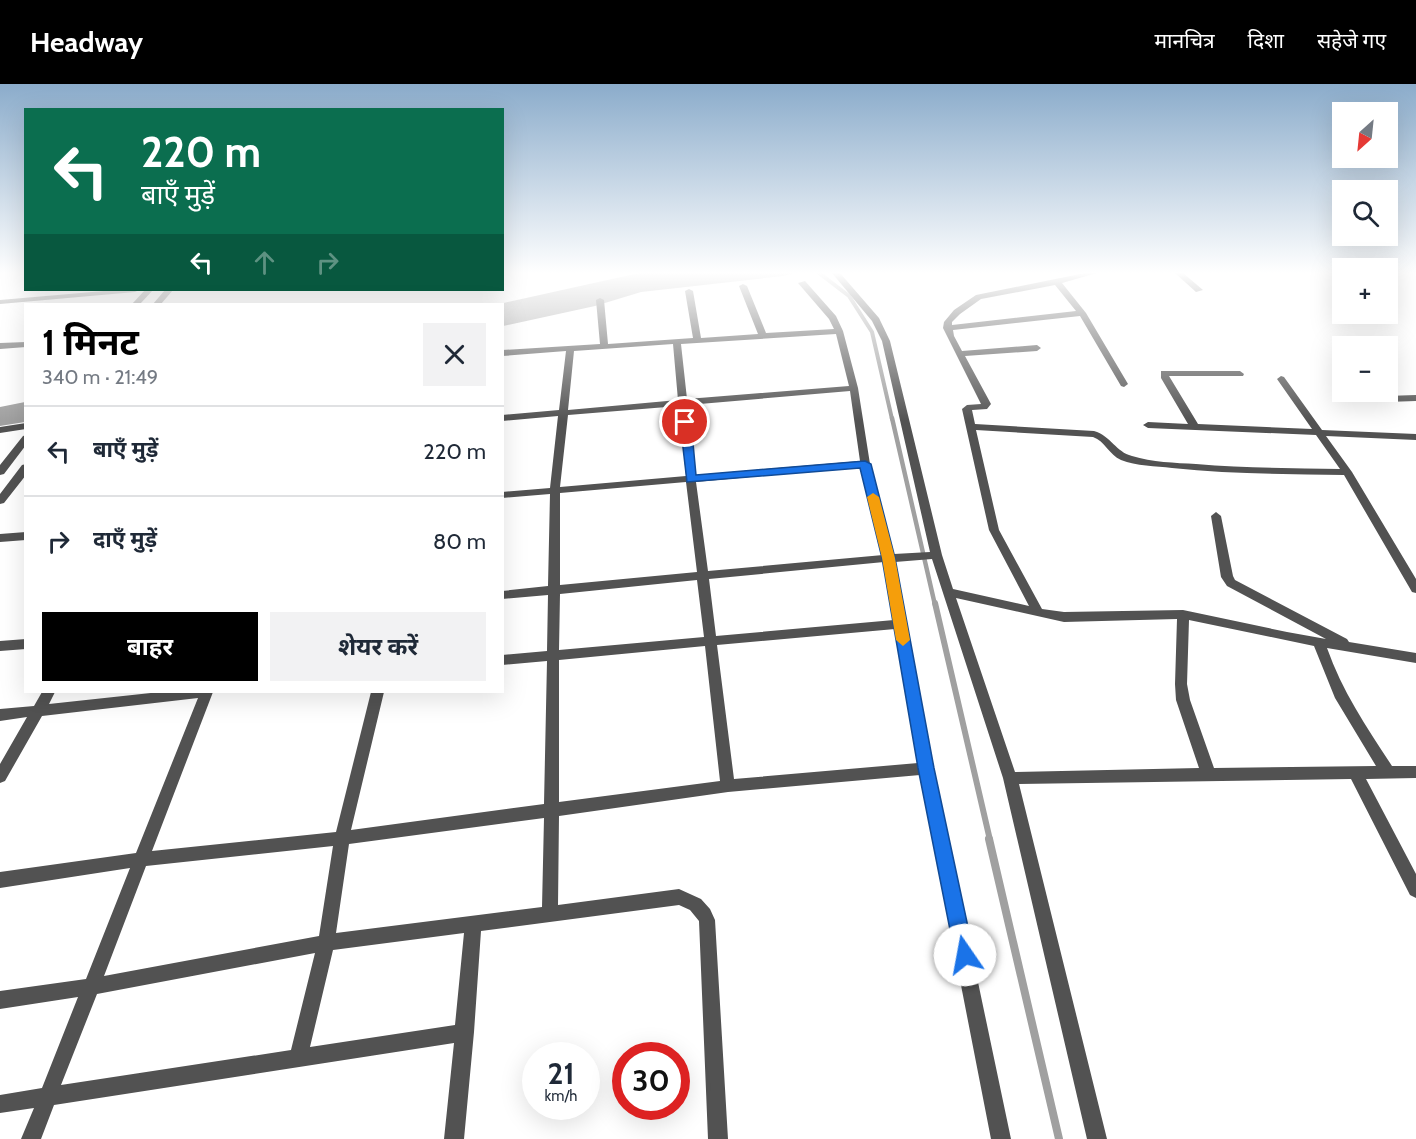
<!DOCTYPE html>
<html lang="hi">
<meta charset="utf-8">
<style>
body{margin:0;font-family:Cabin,"Noto Sans Devanagari",sans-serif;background:#f2f2f3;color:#1f2937;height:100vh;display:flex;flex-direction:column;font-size:22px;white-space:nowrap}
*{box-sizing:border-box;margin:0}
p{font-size:20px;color:#747a83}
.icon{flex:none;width:33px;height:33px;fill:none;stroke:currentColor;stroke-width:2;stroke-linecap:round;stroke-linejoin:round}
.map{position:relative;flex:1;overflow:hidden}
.drawer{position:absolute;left:24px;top:219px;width:480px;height:390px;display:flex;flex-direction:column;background:#fff;border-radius:0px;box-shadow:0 6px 24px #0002}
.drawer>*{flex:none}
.top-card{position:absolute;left:24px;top:24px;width:480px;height:183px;border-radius:0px;box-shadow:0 6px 24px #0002;background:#0b6e4f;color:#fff;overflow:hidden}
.needle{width:39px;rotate:207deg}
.buttons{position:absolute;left:1332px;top:18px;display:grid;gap:12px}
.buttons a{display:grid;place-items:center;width:66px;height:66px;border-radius:0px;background:#fff;box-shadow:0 6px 24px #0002;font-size:30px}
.speed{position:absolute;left:522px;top:958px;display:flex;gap:12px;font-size:30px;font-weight:700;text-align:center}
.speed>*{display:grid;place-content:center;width:78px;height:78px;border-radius:50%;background:#fff;box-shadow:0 6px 24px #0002;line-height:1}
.speed small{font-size:15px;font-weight:400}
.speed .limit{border:9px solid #d22;background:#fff;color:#111}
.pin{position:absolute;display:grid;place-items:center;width:51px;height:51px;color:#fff;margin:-26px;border:3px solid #fff;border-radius:50%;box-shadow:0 2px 6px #0007}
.me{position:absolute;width:66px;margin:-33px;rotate:348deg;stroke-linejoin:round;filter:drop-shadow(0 0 4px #0008)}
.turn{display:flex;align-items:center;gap:21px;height:126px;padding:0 18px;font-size:27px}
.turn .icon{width:78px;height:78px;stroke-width:2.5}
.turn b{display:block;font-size:42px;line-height:51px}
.lanes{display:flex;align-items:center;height:57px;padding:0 18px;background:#0003;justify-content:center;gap:30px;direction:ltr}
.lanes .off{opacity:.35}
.round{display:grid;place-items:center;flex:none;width:63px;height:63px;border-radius:0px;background:#f2f2f3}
.summary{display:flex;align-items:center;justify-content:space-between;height:102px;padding:0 18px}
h1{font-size:36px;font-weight:700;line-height:45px;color:#000}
.cta{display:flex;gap:12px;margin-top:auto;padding:12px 18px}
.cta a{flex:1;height:69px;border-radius:0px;background:#000;color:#fff;font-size:24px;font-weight:700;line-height:69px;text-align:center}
.cta a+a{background:#f2f2f3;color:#1f2937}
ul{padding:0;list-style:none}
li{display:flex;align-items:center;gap:18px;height:90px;padding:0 18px;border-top:2px solid #e0e1e3}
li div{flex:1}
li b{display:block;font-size:22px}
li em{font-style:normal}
header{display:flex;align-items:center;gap:36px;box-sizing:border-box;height:84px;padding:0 30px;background:#000;color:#fff}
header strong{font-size:28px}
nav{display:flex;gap:33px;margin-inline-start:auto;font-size:21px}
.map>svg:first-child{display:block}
.water{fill:#a0a0a0}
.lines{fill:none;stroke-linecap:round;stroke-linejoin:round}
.stream-far3{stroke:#a0a0a0;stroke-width:4}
.stream-far2{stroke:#a0a0a0;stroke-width:4.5}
.stream-far1{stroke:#a0a0a0;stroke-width:6}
.stream{stroke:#a0a0a0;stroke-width:8}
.minor{fill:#525252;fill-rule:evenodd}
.route{fill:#1a73e8;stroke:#114b97;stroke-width:1.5}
.slow{fill:#f59e0b}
</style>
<header>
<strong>Headway</strong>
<nav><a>मानचित्र</a><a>दिशा</a><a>सहेजे गए</a></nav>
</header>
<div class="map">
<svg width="1416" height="1055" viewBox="0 0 1416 1055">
<rect width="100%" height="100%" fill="#fff"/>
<path class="water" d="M639 189H795L783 192 641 208 595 222 503 242 502 220H499Z
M25 318V338L0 342V323Z"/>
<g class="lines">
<path class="stream-far3" d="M819 189 849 212 872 248 892 335"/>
<path class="stream-far2" d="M892 334 935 521"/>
<path class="stream-far1" d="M935 519 990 756"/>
<path class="stream" d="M989 755 1059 1055"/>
<path class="minor" d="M832 189H840L879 234 890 257 942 471 953 505 1029 522 989 446 962 325 967 321 981 320 943 244 944 238 954 226 976 211 1085 189H1097L1062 199 1086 229 1128 300 1124 303 1121 302 1080 232 953 246 954 252 962 267 1037 261 1041 264 1037 267 965 272 991 320 987 325 972 326 975 340 1094 347C1111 352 1116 368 1132 372 1152 378 1175 379 1196 380 1244 384 1292 384 1340 385L1316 351 1148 344 1143 341 1148 338 1188 340 1161 294V287H1240L1244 290 1243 292H1169L1198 340 1312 345 1277 295 1281 292 1284 293 1322 346 1416 350V356L1326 352 1352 388 1416 495V509L1412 508 1344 391C1286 390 1229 390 1172 384 1156 382 1136 382 1121 376 1109 371 1105 357 1093 353L976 346 999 446 1042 525 1064 528 1183 526 1287 548 1326 555 1227 502 1221 493 1211 432 1216 428 1221 432 1233 492 1235 496 1347 555 1349 558 1416 569V579L1327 564C1342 607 1367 644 1392 682H1416V694L1366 695 1416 790V814L1410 811 1351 695 1019 700 1107 1055H1087L1003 694 932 475 895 478 933 684 1011 1055H991L920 691 728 708 559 732 558 821 679 805 701 815 710 825 715 836 728 1055H708L699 837 690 826 679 821 481 847 474 948 464 1055H444L454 959 54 1021 41 1055H21L34 1024 0 1029V1011L42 1004 78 913 0 925V907L86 895 130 784 0 804V788L136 769 198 614 42 632 5 697 0 699V680L27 633 0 637V625L34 622 42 608H55L49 620 160 608H213L152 767 336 748 371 608H384L351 746 544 720 547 577 502 581V571L547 567 548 511 502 515V507L548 502 550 410 502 414V408L550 404 558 332 502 337V331L559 326 566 267 502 272V266L600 260 596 216 600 214 604 216 608 260 693 254 685 207 689 205 693 207 701 254 758 250 739 202 743 200 747 202 766 249 834 245 829 235 798 199 805 197 836 232 843 247 858 304 870 380 894 470 930 468 882 257 872 237ZM1055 201 1076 227 952 241V238L960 230 981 215ZM836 250 849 302 687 315 681 260ZM673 260 678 316 568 326 574 267ZM850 307 860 377 696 391 688 321ZM679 322 686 392 560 403 568 331ZM861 383 883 471 708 487 696 398ZM686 398 697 488 560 501V409ZM884 478 894 536 716 552 709 495ZM697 496 704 553 559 566 560 510ZM956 514 1064 538 1177 535 1175 600 1176 616 1199 684 1015 688ZM1189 536 1314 562 1335 614 1376 682 1214 684 1190 616 1187 600ZM895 545 918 679 734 695 717 561ZM705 562 720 697 559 718V576ZM544 734 542 823 336 849 349 760ZM333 762 319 852 104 892 146 782ZM464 849 455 941 310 963 333 866ZM315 869 291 966 61 1001 97 910Z
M1175 189H1183L1203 206 1196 208Z
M115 206H139L135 208 0 220V216Z
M145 206H153L140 220H132Z
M165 206H173L161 220H153Z
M26 258V263L0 265V259Z
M1416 311V317L1386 318 1381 315 1386 312Z
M26 339V345L0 349V343Z
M26 351V361L4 390 0 391V381L23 352Z
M26 380V391L4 419 0 420V410L22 381Z
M26 448V456L0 458V450Z
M26 555V565L0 567V557Z"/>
</g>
<linearGradient id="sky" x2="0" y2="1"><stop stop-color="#8baccb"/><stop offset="0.56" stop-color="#fff"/><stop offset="1" stop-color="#fff" stop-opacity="0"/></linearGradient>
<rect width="1416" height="337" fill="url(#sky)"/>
<path class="route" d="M685 335 691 338 696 391 865 377 871 380 895 474 934 684 974 871 971 877 965 880 958 877 955 871 918 684 882 474 860 384 687 398 680 338Z"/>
<path class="slow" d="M873 409 879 413 895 474 910 556 903 562 896 556 882 474 867 413Z"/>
</svg>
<div class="buttons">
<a><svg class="needle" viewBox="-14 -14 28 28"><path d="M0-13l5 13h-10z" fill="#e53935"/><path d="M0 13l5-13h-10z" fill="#747a83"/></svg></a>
<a><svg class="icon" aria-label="search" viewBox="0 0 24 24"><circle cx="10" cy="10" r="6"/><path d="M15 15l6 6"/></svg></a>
<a>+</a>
<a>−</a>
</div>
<div class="speed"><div>21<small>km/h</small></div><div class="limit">30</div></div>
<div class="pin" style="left:685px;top:338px;background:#d93025"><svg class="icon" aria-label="arrive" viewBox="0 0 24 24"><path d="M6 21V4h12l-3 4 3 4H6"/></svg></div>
<svg class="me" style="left:965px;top:871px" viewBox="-20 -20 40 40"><circle r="19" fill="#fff"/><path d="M0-13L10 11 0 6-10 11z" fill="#1a73e8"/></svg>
<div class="top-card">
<div class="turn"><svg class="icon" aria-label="left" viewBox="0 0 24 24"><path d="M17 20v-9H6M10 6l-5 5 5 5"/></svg><div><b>220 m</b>बाएँ मुड़ें</div></div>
<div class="lanes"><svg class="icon" aria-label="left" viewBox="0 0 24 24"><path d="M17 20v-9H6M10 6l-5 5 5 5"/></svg><svg class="icon off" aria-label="ahead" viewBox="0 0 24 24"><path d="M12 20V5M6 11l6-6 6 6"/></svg><svg class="icon off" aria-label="right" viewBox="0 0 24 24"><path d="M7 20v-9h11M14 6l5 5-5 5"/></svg></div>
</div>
<section class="drawer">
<div class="summary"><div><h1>1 मिनट</h1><p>340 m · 21:49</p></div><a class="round"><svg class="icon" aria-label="close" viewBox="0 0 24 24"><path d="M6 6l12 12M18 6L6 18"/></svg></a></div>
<ul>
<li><svg class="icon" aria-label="left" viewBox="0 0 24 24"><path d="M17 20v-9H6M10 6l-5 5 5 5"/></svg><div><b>बाएँ मुड़ें</b></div><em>220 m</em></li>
<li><svg class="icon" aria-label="right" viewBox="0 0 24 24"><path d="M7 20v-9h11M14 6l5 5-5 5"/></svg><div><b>दाएँ मुड़ें</b></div><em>80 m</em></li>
</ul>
<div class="cta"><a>बाहर</a><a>शेयर करें</a></div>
</section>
</div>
